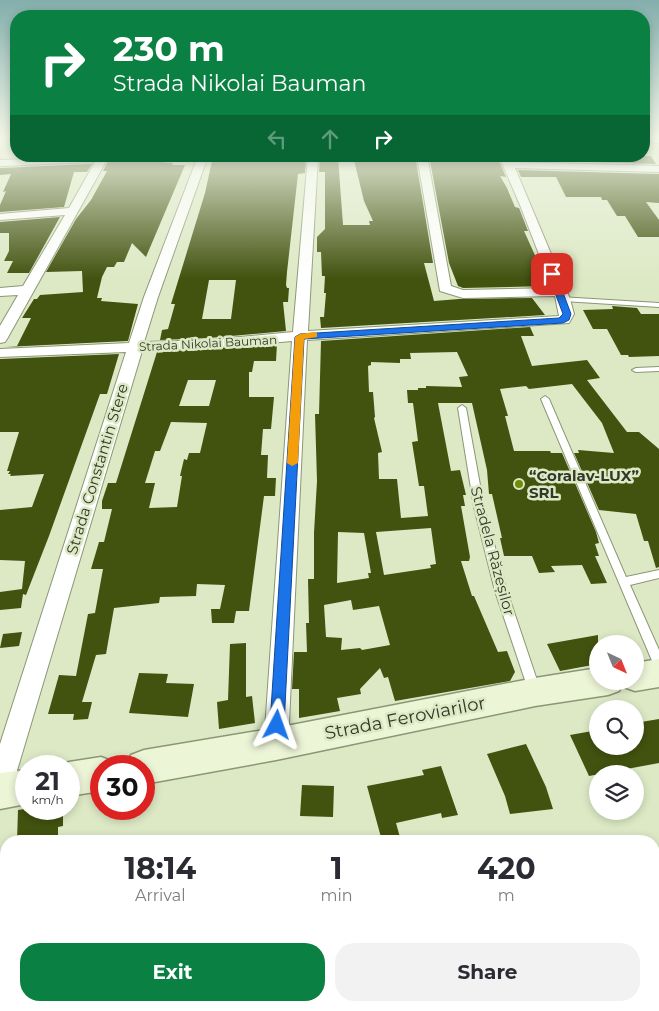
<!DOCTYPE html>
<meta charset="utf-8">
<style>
body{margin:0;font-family:Montserrat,sans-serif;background:#f2f2f3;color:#2b2b33;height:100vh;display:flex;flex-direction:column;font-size:19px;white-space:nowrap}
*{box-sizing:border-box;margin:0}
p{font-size:16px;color:#7c7c81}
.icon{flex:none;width:28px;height:28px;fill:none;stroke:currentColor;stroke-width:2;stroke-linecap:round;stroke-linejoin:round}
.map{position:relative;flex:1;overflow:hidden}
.details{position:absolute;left:0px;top:835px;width:660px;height:176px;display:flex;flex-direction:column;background:#fff;border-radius:20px 20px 0 0;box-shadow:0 2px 8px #0003}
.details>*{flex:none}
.banner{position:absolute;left:10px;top:10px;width:640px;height:152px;border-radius:20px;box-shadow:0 2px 8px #0003;background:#0b8043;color:#fff;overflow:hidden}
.needle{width:32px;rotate:137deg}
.fabs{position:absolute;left:589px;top:635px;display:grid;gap:10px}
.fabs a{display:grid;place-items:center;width:55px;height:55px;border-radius:50%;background:#fff;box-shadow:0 2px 8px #0003;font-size:25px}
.speed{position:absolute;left:15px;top:755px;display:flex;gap:10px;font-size:25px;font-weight:700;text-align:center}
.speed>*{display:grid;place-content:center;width:65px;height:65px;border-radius:50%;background:#fff;box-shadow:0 2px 8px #0003;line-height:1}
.speed small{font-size:12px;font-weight:400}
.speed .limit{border:8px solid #d22;background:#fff;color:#111}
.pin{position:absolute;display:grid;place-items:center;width:42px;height:42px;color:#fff;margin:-21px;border-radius:10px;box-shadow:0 2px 8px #0006}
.me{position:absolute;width:55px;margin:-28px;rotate:4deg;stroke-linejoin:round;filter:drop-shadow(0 0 4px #0008)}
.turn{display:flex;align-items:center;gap:18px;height:105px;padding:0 20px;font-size:22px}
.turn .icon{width:65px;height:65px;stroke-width:2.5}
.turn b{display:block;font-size:35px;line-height:42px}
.lanes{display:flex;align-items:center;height:48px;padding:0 20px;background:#0003;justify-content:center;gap:25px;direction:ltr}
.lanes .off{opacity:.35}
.eta{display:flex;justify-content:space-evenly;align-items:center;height:85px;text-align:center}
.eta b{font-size:30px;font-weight:700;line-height:35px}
.action{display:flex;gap:10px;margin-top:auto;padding:10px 20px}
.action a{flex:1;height:58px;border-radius:20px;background:#0b8043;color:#fff;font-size:20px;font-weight:700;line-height:58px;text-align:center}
.action a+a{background:#f2f2f3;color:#2b2b33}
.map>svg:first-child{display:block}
.building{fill:#42520f;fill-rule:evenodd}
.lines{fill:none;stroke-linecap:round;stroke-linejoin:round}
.service-casing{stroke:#8b9675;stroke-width:2}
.minor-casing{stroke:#8b9675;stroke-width:2}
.secondary-casing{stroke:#8b9675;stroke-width:3}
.service{fill:#fff;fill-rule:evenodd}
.minor{fill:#fff;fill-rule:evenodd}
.secondary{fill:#edf5d7;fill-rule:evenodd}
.rail{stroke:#7b836b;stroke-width:5.5;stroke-dasharray:9 9;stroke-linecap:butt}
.route{fill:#1a73e8;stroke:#114b97}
.slow{fill:#f59e0b}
.poi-dot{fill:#708b05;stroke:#dde9c5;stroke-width:2}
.labels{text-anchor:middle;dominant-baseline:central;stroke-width:5;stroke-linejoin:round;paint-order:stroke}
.far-street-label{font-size:12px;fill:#323729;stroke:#dde9c5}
.street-label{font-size:15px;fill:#323729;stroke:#dde9c5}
.poi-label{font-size:15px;font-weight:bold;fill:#323729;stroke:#dde9c5;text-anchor:start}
.near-street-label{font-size:18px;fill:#323729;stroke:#dde9c5}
</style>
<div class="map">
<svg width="659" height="1011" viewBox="0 0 659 1011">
<rect width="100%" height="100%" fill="#dde9c5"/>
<path class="building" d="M111 156H153L152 160H163L161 162 173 163 172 165H185L146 257 132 243 124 262H117L114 267H107L102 277 97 298H102L101 301 138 304 128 341 5 347 17 346 31 318H22L34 299H37L40 295 83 292 82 271 46 272 76 219 91 200 107 171H103Z
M216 156H254V161H282L283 156 306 157 305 173 298 174 287 272 286 285 287 288H289L288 302H283L286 331 209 338 160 340 162 330 168 329 175 304H171L205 193 212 161H214ZM209 280H236L231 319H202Z
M353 156H409L410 161H416L433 263H424L434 301 459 299 532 298 545 315 321 328 320 317H324L326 293H324L325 276H322L321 252H317V237L325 229V172H319L320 157H338L343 225H370L369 221H373L364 201Z
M436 156H477L478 160 499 161 506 177 500 176 507 188 515 207 519 208 528 231H524L549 286 463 288 458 286 449 263 430 161H437Z
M515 156H651L656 164 517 160Z
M92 164 87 172H74L64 207 0 212V205L6 191 3 192 11 174 0 175V168Z
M518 170 659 174V203L646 202 659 220V237H638L625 216H617L607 200H602L601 197H566L556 177H521Z
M60 217 29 273H7L13 261H4L9 251V233H0V222Z
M612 306 637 308 641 314H659V356L629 357 628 355H621L607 329H593L583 310 613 309Z
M530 327 534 336H521L532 366 587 360 600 378 587 380 627 432H639L659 449V567L656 568 648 541H644L636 514 599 510 574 453H579L578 450 614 453 602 423 572 384 529 389 526 386 500 389 508 416H505L514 451H550L551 453H562L596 532 599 543 595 544 599 556H595L607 583 591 584 582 565 551 566 555 572 539 573 532 556H504L500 538H502L492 494H489L487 470 472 403H438L451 471 460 470 466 495H463L465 506H461L470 557 469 561H461L472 596H474L498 652 507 651 515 672 510 681 395 701 388 677 384 678 380 668 360 689 361 694 337 698 340 711 299 718V689H292L294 652H307L306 623H309L308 579H314V533L317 481 315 414H319L321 341ZM457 352 468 376 459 377 462 387 426 386V388H418V390H407L408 403H413L418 441 412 442 419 486H424L428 516 401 518 397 479H379L378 453 382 452 374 418 375 417 373 392H369L368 366 371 365V362L400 363V359H411L410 353ZM431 528 436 564 430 565 431 568 384 575 376 532ZM338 532 364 533 371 573H368L369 578 337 583ZM351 600 353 610 379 606 390 645 362 650 360 648 341 650 342 638 326 637 324 605Z
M277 344 276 361H254L252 372H249V397H274L271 429H263L261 455H268L267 478H276L275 496H264L249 611H236L234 623H212L211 609H220L225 585 197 584 196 596 160 597 159 603 114 608 106 654 96 655 82 702H92L88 719 73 720 74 714H48L59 675 76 676 88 614 95 613 103 569H91L99 542H104L112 509H102V501L108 483H116L157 352ZM188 380H216L209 406H179ZM171 422 207 423 200 453H189L187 460 184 459 180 476H182L177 507 149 508 155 483H145L155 451H160Z
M119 354 107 394H100L49 536 26 595 23 594 21 608 0 610V592L22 589 25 561 0 560V510L32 507 44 474 10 476 11 474H8L10 471H7L19 432H0V359Z
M22 632 19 646 0 648 3 634Z
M598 635V664L560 671 547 644Z
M246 643V697L252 696 255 723 219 729 217 702 228 700 230 644Z
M139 673 168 674 166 683 194 684 188 717 129 713Z
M659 719V763L589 776 570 735 598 730V746H635V723Z
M526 744 546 787 553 809 510 814 505 796 487 754Z
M441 766 458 815 442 818 441 813 396 823 401 841H382L367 786 424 775 422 770Z
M302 785 334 786 333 817 300 816Z
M25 809H63V826L58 827V841H17L18 810Z"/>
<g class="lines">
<defs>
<path id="service" d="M560 297 659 303V307L563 301 559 299Z
M659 367V371L636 372 632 370 636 368Z
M545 396 549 399 626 577 659 570V578L630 585 659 650V668L655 667 653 663 541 399Z
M462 405 466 408 484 507 507 591 541 692 539 696 535 698 531 696 529 692 495 591 474 507 458 408Z"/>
<path id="minor" d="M644 137H659V143H644Z
M109 156 7 339 5 342 0 343V326L18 295 0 296V288L23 286 65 215 0 220V214L69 208 95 162 0 166V160Z
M198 156H208L158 297 144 342 209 340 293 332 308 156H318L308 331 559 316 555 296 463 298 440 291 417 156H427L451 286 463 290 552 288 520 205 499 156H509L512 162 659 166V172L515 168 570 299 574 314 569 323 307 340 288 744 285 752 276 756 267 752 264 744 292 341 209 348 142 351 13 784 9 793 0 796V744L126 352 0 357V349L129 343 144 297Z"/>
<path id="secondary" d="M659 659V687L635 691 624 687 622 685 619 691 608 695 535 706 276 760 144 784V766H127L131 755 144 750 276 728 535 678 598 668V681H635V663Z
M101 757 114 762 115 766H101V791L69 796V766H58L69 762Z
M26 770V804L0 809V773Z"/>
</defs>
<use href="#service" class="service-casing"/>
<use href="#minor" class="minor-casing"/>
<use href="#secondary" class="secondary-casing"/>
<use href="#service" class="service"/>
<use href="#minor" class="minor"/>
<use href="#secondary" class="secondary"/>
<path class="rail" d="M654 912H659
M190 1011 204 1005"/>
</g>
<linearGradient id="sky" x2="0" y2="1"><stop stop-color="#83aeac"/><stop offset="0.49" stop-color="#f0f5e5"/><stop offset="1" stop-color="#f0f5e5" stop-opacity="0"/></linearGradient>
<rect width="659" height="279" fill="url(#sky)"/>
<path class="route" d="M549 272 556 274 571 314 569 320 563 323 304 339 284 725 282 730 277 732 272 730 270 725 295 337 300 334 559 318 563 314 548 274Z"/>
<path class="slow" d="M314 332 317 333V337L304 339 298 463 292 466 287 463 295 337 300 334Z"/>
<circle class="poi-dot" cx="519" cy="484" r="5"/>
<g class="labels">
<g class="far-street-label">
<text transform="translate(208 343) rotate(-3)">Strada Nikolai Bauman</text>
</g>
<g class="street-label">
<text transform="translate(97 469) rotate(-73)">Strada Constantin Stere</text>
<text transform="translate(493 551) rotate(75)">Stradela Răzeșilor</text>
</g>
<g class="poi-label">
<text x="529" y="475">“Coralav-LUX”<tspan x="529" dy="17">SRL</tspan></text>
</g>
<g class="near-street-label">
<text transform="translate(405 718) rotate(-11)">Strada Feroviarilor</text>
</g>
</g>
</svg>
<div class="fabs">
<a><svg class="needle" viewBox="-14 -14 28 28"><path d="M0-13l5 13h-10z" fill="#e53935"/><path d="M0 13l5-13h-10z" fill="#7c7c81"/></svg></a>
<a><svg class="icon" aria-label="search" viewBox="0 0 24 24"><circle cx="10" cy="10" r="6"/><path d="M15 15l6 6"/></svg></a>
<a><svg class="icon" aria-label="layers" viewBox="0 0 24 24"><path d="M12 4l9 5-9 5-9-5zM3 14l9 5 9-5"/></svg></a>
</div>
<div class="speed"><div>21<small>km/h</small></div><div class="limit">30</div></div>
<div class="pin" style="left:552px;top:274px;background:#d93025"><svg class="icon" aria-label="arrive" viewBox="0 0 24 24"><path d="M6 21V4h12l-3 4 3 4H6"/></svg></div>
<svg class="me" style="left:277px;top:725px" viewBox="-20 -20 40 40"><path d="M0-17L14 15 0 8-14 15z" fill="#1a73e8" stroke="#fff" stroke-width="4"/></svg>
<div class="banner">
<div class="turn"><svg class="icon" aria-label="right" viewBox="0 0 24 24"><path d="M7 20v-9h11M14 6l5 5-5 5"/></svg><div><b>230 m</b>Strada Nikolai Bauman</div></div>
<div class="lanes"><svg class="icon off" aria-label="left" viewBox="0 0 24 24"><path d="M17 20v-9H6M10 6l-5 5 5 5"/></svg><svg class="icon off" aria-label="ahead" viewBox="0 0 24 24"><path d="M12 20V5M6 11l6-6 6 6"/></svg><svg class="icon" aria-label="right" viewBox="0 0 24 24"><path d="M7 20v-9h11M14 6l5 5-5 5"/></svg></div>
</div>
<section class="details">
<div class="eta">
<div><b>18:14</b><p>Arrival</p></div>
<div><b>1</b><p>min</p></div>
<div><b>420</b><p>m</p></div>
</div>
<div class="action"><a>Exit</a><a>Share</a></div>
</section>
</div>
